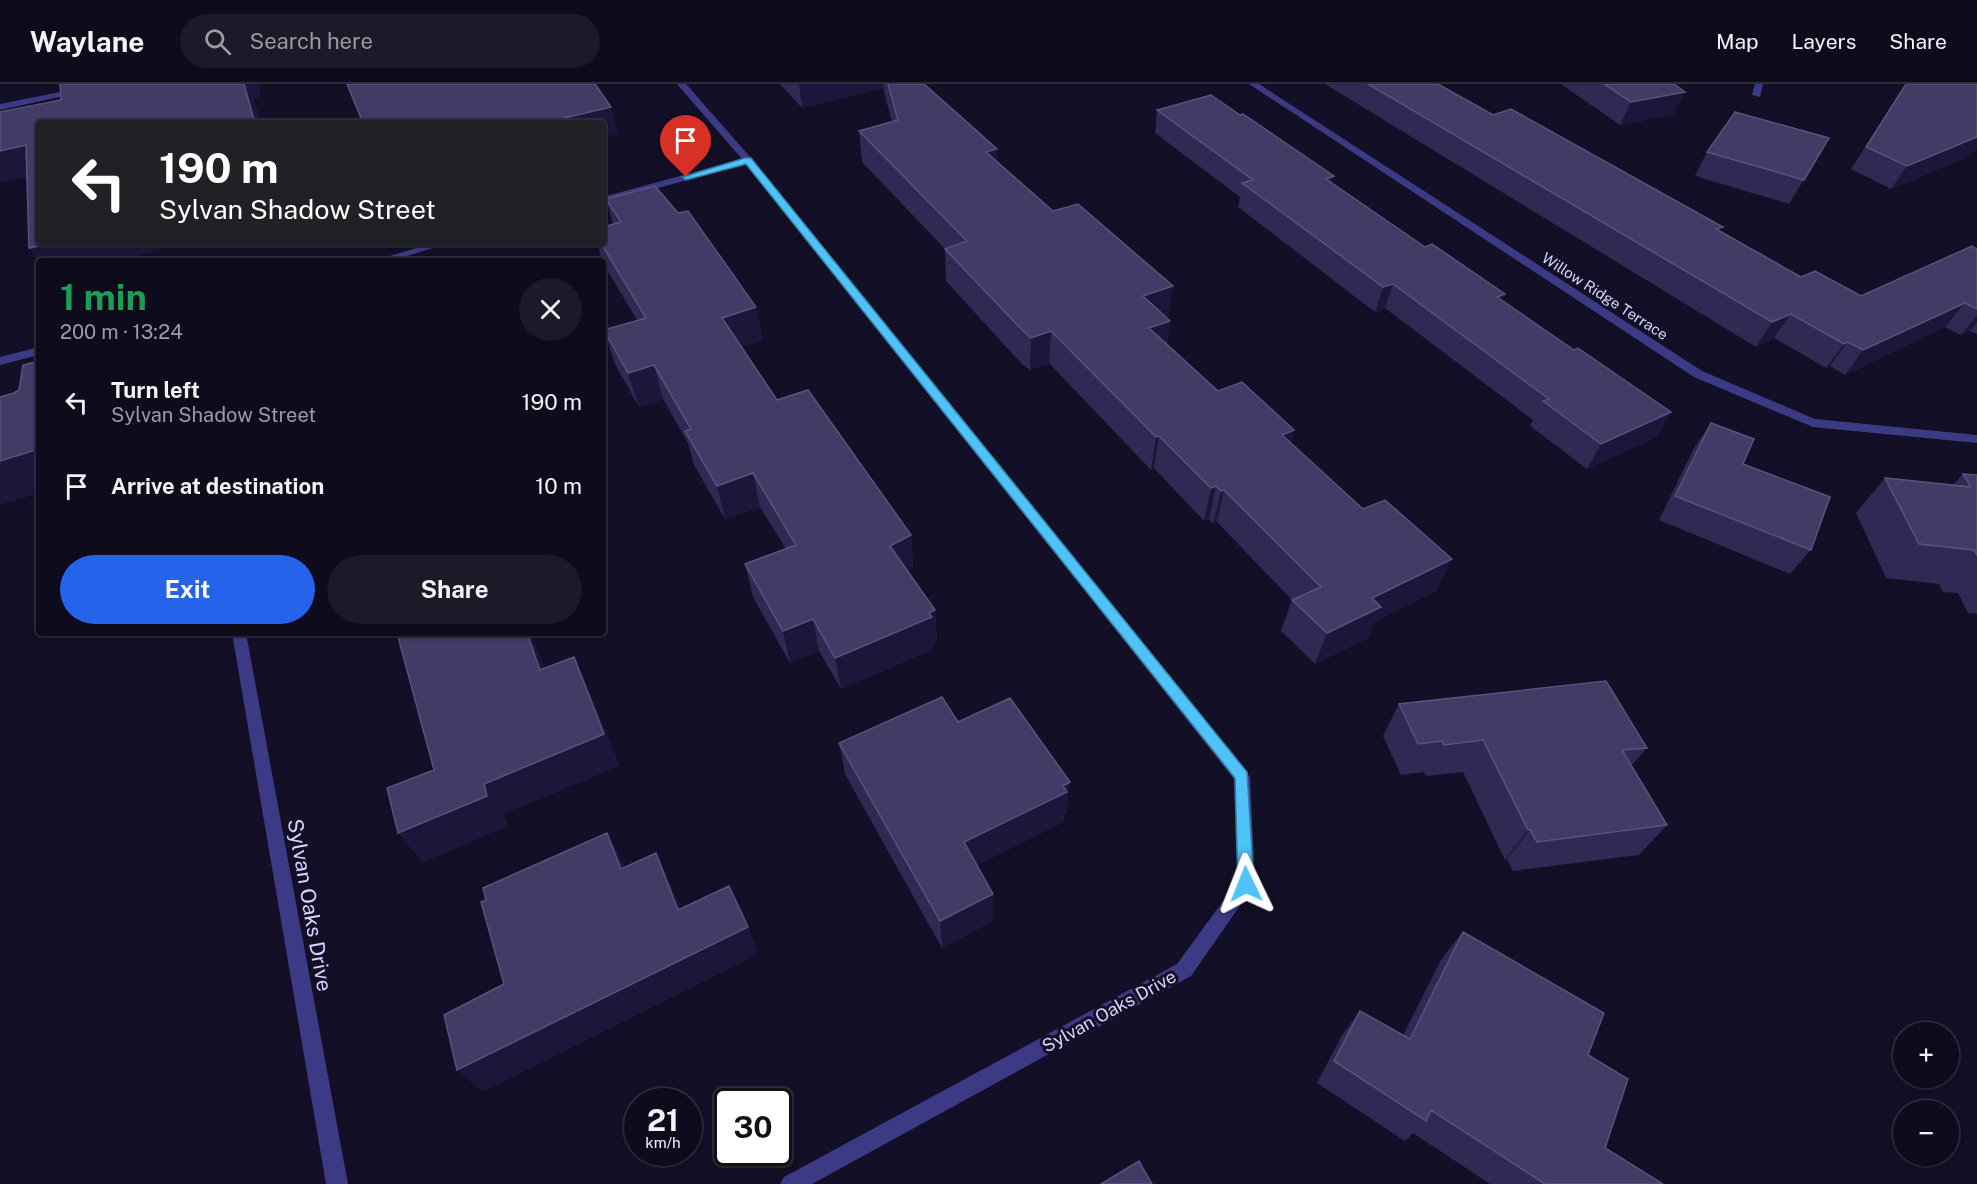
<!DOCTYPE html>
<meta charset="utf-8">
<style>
body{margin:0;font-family:"Public Sans",sans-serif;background:#1c1929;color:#f1f3f6;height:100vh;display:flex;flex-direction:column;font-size:22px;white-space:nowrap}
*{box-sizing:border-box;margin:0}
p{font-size:20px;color:#9b9ba3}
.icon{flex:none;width:33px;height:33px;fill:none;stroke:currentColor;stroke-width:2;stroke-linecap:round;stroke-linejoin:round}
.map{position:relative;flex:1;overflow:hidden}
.details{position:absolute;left:36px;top:174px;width:570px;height:378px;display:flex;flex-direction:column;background:#0e0b1c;border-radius:6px;box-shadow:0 2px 4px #0004,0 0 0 2px #2e2b3b}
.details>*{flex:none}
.top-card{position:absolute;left:36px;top:36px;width:570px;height:126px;border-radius:6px;box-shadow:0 2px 4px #0004,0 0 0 2px #2e2b3b;background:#202124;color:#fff;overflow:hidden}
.controls{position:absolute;left:1893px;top:938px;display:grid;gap:12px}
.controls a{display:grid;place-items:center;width:66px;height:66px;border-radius:50%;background:#0e0b1c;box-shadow:0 2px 4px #0004,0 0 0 2px #2e2b3b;font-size:30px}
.speed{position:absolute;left:624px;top:1004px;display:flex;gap:12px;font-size:30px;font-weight:700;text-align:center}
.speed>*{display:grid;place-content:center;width:78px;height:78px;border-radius:50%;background:#0e0b1c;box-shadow:0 2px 4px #0004,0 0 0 2px #2e2b3b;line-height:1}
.speed small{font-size:15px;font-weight:400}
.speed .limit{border:3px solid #111;border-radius:9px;background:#fff;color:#111}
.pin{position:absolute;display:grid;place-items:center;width:51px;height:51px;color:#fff;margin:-62px -26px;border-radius:50% 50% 50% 0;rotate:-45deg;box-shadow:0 0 6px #0007}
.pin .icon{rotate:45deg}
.me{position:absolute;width:66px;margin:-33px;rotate:358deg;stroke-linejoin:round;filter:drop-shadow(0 0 4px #0008)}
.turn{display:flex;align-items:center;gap:21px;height:126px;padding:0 24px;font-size:27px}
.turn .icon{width:78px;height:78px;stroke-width:2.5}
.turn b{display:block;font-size:42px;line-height:51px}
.round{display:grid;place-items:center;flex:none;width:63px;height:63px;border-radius:32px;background:#1c1929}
.overview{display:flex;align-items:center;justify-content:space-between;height:102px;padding:0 24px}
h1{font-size:36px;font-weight:700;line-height:45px;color:#1e9e55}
.button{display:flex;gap:12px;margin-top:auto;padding:12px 24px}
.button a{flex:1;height:69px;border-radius:36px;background:#2563eb;color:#fff;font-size:24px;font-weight:700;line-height:69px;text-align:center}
.button a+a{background:#1c1929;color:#f1f3f6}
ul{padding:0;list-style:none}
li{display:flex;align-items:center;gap:18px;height:84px;padding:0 24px}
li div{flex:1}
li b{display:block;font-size:22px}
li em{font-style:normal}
header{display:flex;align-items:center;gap:36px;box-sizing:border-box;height:84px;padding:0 30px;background:#0e0b1c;border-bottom:2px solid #2e2b3b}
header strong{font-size:28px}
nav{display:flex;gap:33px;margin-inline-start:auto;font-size:21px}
.search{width:420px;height:54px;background:#1c1929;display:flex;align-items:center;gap:15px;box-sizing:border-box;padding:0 21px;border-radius:33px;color:#9b9ba3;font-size:22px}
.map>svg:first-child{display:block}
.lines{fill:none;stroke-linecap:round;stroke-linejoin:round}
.minor{fill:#3d3a85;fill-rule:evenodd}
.wall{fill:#312854}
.shaded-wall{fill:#1d163a}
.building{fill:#433a66;stroke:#5a527e;stroke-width:1.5}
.route{fill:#4fc3f7;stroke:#337fa1;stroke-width:1.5}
.labels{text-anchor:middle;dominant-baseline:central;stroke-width:6;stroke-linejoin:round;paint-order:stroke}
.far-street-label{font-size:15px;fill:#d9d4ff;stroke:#130f26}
.street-label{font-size:18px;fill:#d9d4ff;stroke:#130f26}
.near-street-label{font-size:21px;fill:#d9d4ff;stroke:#130f26}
</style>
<header>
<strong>Waylane</strong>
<div class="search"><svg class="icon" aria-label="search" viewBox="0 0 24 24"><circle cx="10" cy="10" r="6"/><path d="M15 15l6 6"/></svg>Search here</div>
<nav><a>Map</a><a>Layers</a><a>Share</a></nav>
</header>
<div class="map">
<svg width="1977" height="1100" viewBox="0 0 1977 1100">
<rect width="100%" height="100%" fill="#130f26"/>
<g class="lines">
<path class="minor" d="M101 0H118L0 26V20Z
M677 0H686L751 74 1250 693 1255 800 1191 892 812 1100H780L784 1093 1177 880 1237 798 1234 695 746 80 603 119V113L742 75Z
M1249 0H1259L1702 287 1815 335 1977 351V359L1813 343 1694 293Z
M1755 0H1763L1760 13 1752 11Z
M433 159H450L390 177H373Z
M39 263V271L0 281V273Z
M232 549H246L348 1100H326Z"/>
</g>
<path class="wall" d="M780 0H924L997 65V78L1053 127 1173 202 1168 235 1170 237 1167 260 1218 307 1294 346 1291 358 1436 507 1375 537 1368 554 1315 580 1281 547 1292 516 1217 438 1213 440 1209 435 1204 437 1154 384 1151 386 1049 279 1030 286 1022 280 946 197 945 165 862 78 859 47 892 38 883 4 802 24Z
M1325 0H1438L1493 31 1720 147 1801 193 1861 212 1977 165V250L1970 247 1961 251 1945 243 1845 291 1830 282 1826 284 1774 254 1756 263Z
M1561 0H1674V30L1620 41Z
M1906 0 1972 71 1891 105 1851 85Z
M1157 26 1333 99 1425 163 1505 210 1502 217 1574 266 1671 328 1656 353 1587 385 1530 342 1533 336 1385 224 1375 228 1238 123 1240 113 1155 49Z
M1829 54 1789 120 1695 92 1707 68Z
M606 115 763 256 741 263 777 316 911 451 913 484 908 487 935 526 937 558 933 560 934 565 841 605 819 567 790 579 753 513 745 480 786 465 760 423 725 435 694 381 688 359 663 315 639 323 615 280 604 246 637 236 603 179 597 159H603L613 140Z
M1711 339 1811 466 1790 490 1659 436 1694 364Z
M1963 390 1977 391V530L1968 529 1958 509 1943 508 1939 500 1886 494 1856 429 1885 394 1953 401Z
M1399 620 1647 664 1631 682 1667 741 1639 771 1513 787 1507 775 1505 776 1463 688 1426 692 1424 688 1401 691 1383 652Z
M958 638 1067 729 1064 730 1063 738 977 781 993 837 942 864 845 690 839 659Z
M1463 848 1588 971 1605 1064 1663 1100H1490L1413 1049 1405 1057 1317 999 1342 951 1360 927 1403 951 1442 874Z"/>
<path class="shaded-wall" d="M244 0H260L261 13 254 14 261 39H255Z
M799 0H883V4L802 24Z
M1685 8 1674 30 1620 41 1631 18Z
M611 23 618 50 603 53V39H543Z
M1977 53V65L1972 71 1891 105 1907 82Z
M26 61 39 90 0 99V67Z
M997 65V97L986 68Z
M1334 92 1328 116 1326 95Z
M52 159H189L115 177H39V178L29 164Z
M1393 200 1385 224 1375 228 1383 203Z
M1173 202 1168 235 1143 212Z
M1505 210 1494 235 1497 213Z
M1965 219 1945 243 1845 291 1863 266Z
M756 223 763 256 729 267 722 234Z
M1791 230 1774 254 1756 263 1772 238Z
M1977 232V238L1970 247 1961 251Z
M1170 237 1165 269 1149 244Z
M1051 247 1049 279 1030 286 1031 254Z
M1848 258 1830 282 1826 284 1844 260Z
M654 281 663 315 639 323 628 289Z
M1671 328 1656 353 1587 385 1601 360Z
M1294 346 1285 378 1282 351Z
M1159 352 1154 384 1151 386 1156 353Z
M39 365V409L0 421V377Z
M753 389 760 423 725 435 717 402Z
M1216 402 1209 435 1204 437 1211 404Z
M1224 406 1217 438 1213 440 1221 407Z
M911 451 913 484 894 494 890 462Z
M1452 475 1436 507 1375 537 1368 554 1315 580 1327 549 1372 514Z
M935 526 937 558 933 560 934 565 841 605 835 574Z
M813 535 819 567 790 579 783 547Z
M527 549H531L558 618 540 586Z
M574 573 589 606 620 682 504 730 508 742 423 779 398 749 484 700Z
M1070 698 1067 729 1064 730 1063 738 965 787 964 758Z
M1528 746H1530L1507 775 1505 776Z
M607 749 623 778 637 814 621 785Z
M656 769 670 798 692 853 678 826Z
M993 810V837L942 864 940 837Z
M748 843 758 870 483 1008 457 986Z"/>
<path class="building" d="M60 0H244L255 39H39V159H52L29 164 26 61 0 67V28L61 16Z
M347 0H595L611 23 543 39H363Z
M888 0H924L997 65 986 68 1053 127 1078 120 1173 202 1143 212 1170 237 1149 244 1218 307 1242 298 1294 346 1282 351 1363 425 1385 416 1452 475 1372 514 1381 523 1327 549 1292 516 1321 503 1224 406 1221 407 1216 402 1211 404 1159 352 1156 353 1051 247 1031 254 1023 247 945 165 967 157 859 47 898 36Z
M1368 0H1438L1493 31 1511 25 1723 143 1716 145 1801 193 1815 187 1861 212 1972 162 1977 165V225L1965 219 1863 266 1848 258 1844 260 1791 230 1772 238Z
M1604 0H1674L1685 8 1631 18Z
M1906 0H1977V53L1907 82 1866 63Z
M1211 11 1240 31 1243 30 1334 92 1326 95 1425 163 1432 160 1505 210 1497 213 1574 266 1578 264 1671 328 1601 360 1543 317 1549 315 1393 200 1383 203 1242 99 1253 96 1157 26Z
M1735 28 1829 54 1804 96 1707 68Z
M655 102 678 129 688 127 756 223 722 234 777 316 808 306 911 451 890 462 935 526 929 529 932 533 835 574 813 535 783 547 745 480 796 461 753 389 717 402 685 347 691 345 654 281 628 289 604 246 646 234 601 159H603V143L621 138 606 115Z
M39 277V365L0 377V313L14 309 19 306 23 281Z
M1711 339 1754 355 1743 380 1830 413 1811 466 1675 412Z
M1963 390 1977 391V471L1974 466 1919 460 1885 394 1971 403Z
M397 549H527L540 586 574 573 604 650 484 700 487 712 398 749 387 704 434 686Z
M1606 597 1647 664 1622 666 1667 741 1537 758 1530 746H1528L1483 656 1444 661 1442 657 1418 660 1399 620Z
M942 613 958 638 1010 614 1070 698 1063 702 1067 708 964 758 993 810 940 837 839 659Z
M607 749 621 785 656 769 678 826 729 802 748 843 457 986 444 931 504 900 481 818 486 816 483 804Z
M1463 848 1604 929 1588 971 1628 995 1605 1064 1663 1100H1545L1431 1026 1426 1037 1334 977 1360 927 1410 955Z
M1139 1077 1152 1100H1101Z"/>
<path class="route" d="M745 74H751L1247 688 1254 800 1252 805 1246 807 1240 805 1238 800 1235 694 746 80 686 96 682 93Z"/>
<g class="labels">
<g class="far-street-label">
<text transform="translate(1605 212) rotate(33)">Willow Ridge Terrace</text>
</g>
<g class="street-label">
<text transform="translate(1109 927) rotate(-29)">Sylvan Oaks Drive</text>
</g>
<g class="near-street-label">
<text transform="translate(310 821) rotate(80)">Sylvan Oaks Drive</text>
</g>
</g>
</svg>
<div class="controls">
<a>+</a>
<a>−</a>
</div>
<div class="speed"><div>21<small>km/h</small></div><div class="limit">30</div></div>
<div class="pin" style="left:686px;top:93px;background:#d93025"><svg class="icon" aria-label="arrive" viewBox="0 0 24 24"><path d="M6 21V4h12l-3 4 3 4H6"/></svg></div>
<svg class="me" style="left:1246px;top:800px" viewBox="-20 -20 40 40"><path d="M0-17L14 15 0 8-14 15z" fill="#4fc3f7" stroke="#fff" stroke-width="4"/></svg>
<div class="top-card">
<div class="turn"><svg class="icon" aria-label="left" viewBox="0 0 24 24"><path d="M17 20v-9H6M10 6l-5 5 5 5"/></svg><div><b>190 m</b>Sylvan Shadow Street</div></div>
</div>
<section class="details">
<div class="overview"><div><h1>1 min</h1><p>200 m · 13:24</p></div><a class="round"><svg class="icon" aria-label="close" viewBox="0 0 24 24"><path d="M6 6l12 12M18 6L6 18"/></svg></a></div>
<ul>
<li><svg class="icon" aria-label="left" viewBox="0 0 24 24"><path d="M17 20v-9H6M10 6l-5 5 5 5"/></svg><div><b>Turn left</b><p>Sylvan Shadow Street</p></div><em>190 m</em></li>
<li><svg class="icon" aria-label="arrive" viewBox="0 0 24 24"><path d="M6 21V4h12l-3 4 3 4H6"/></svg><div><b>Arrive at destination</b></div><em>10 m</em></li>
</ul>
<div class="button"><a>Exit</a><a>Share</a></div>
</section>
</div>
